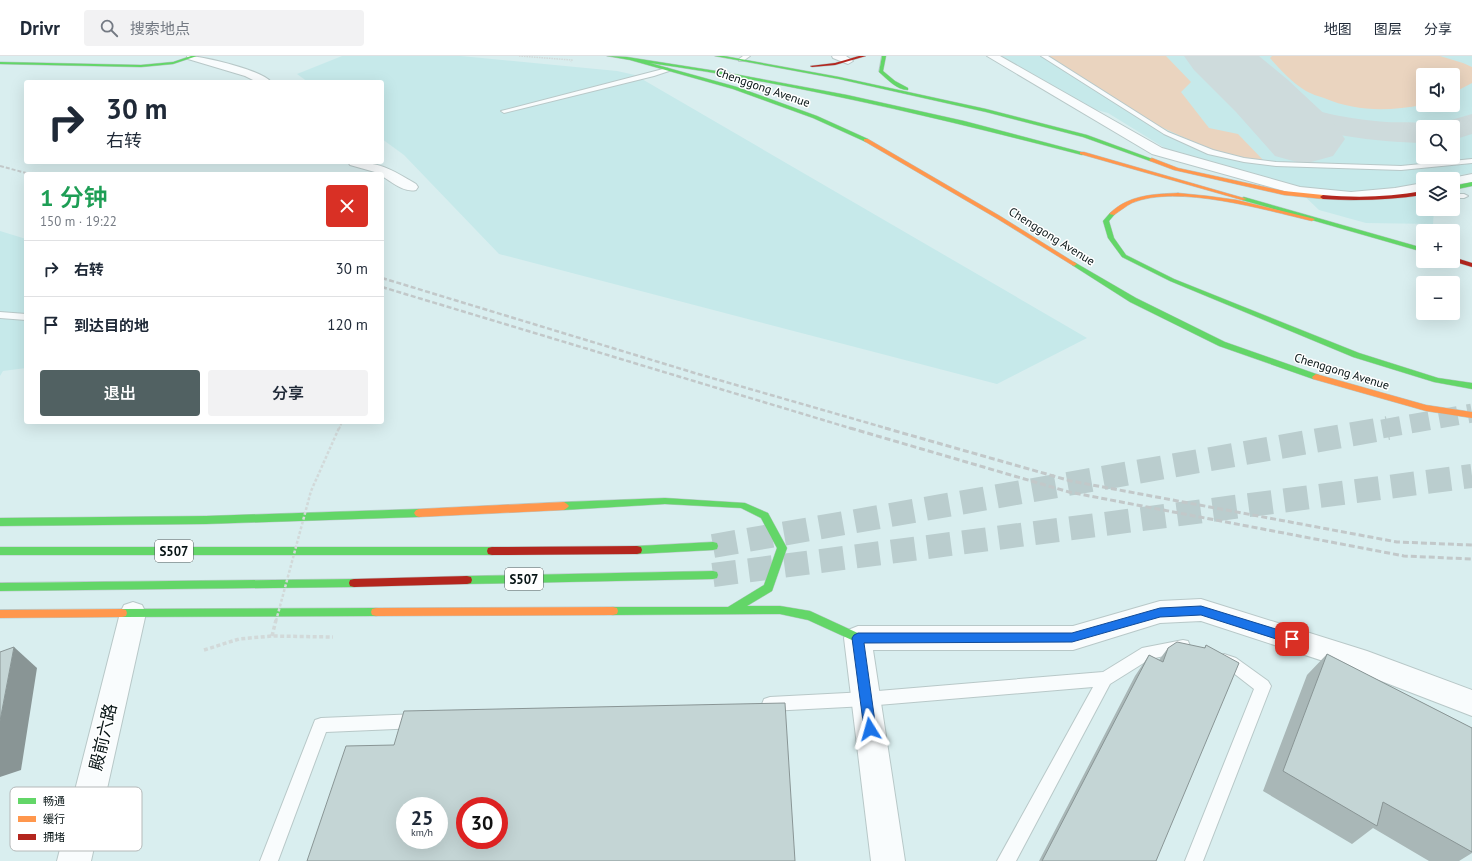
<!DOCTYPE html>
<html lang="zh">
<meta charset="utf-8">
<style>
body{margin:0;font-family:"PT Sans","Noto Sans SC",sans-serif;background:#f2f2f3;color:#1f2937;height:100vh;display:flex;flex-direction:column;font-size:15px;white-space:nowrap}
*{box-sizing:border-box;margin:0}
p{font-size:13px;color:#747a83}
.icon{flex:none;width:22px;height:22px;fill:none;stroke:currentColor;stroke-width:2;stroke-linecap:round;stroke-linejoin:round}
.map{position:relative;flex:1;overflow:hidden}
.sheet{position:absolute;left:24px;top:116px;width:360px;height:252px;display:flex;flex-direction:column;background:#fff;border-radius:4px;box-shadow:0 4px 16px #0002}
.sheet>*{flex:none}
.banner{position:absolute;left:24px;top:24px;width:360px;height:84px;border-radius:4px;box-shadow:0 4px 16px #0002;background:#fff;color:#1f2937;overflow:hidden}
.tools{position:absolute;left:1416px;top:12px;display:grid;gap:8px}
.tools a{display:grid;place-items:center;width:44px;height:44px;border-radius:4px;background:#fff;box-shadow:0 4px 16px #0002;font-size:20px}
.speed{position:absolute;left:396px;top:741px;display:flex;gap:8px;font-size:20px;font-weight:700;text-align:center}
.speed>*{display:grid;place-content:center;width:52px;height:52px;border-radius:50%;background:#fff;box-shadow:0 4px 16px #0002;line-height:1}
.speed small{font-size:10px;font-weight:400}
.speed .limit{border:6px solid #d22;background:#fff;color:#111}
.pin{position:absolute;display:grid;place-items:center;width:34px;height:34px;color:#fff;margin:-17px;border-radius:8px;box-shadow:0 2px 6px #0006}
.me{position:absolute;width:44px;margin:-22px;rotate:352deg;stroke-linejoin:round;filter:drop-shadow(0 0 3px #0008)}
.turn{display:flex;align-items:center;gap:14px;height:84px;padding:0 16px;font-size:18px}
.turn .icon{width:52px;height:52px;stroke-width:2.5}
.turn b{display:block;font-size:28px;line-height:34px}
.round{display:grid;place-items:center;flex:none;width:42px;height:42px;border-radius:4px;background:#f2f2f3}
.headline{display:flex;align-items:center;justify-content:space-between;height:68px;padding:0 16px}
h1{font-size:24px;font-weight:600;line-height:30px;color:#1e9e55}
.button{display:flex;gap:8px;margin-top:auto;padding:8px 16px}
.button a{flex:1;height:46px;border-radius:4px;background:#516162;color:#fff;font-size:16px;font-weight:600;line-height:46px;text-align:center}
.button a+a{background:#f2f2f3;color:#1f2937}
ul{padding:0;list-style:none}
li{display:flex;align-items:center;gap:12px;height:56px;padding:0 16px;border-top:1px solid #e0e1e3}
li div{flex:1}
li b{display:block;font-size:15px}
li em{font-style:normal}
header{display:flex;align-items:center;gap:24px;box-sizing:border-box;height:56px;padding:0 20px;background:#fff;border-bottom:1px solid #e0e1e3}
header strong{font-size:19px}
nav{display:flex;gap:22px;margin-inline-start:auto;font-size:14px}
.search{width:280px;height:36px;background:#f2f2f3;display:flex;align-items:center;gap:10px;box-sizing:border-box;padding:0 14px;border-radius:4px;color:#747a83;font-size:15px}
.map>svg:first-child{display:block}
.built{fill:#c6e9ea;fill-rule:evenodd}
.green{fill:#ead4bf}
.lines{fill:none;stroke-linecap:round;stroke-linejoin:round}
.taxiway{fill:#cedbdc;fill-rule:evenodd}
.runway{fill:#cedbdc;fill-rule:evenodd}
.highway-tunnel-far1{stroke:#bacdce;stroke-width:19;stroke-dasharray:19 10;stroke-linecap:butt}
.highway-tunnel{stroke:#bacdce;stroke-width:24;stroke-dasharray:24 12;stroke-linecap:butt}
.lane-casing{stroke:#b8c8c8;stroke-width:2}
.street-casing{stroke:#b8c8c8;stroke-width:2}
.fast-casing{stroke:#b8c8c8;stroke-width:1}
.slow-casing{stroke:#b8c8c8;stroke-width:1}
.jam-casing{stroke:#b8c8c8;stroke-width:1}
.path-far1{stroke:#d2d9d9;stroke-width:1.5;stroke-dasharray:1.5 1;stroke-linecap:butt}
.path{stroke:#d2d9d9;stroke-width:3.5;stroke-dasharray:4 2.5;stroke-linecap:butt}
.lane{fill:#f9fcfd;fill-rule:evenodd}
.street{fill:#f9fcfd;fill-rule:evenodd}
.fast{fill:#63d668;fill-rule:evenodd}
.slow{fill:#ff974d;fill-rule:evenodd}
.jam{fill:#b3261e;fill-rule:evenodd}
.rail-far2{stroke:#c2c8c9;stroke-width:2;stroke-dasharray:4 2;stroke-linecap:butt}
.rail-far1{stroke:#c2c8c9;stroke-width:2.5;stroke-dasharray:5 2.5;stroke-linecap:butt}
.rail{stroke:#c2c8c9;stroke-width:3;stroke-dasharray:6 3;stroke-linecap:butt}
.path-bridge-far2{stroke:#d2d9d9;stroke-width:2;stroke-dasharray:2.5 1.5;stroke-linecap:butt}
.path-bridge-far1{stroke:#d2d9d9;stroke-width:2.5;stroke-dasharray:3 2;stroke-linecap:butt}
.path-bridge{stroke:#d2d9d9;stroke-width:3.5;stroke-dasharray:4 2.5;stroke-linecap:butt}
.wall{fill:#a9b7b7}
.shaded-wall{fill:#899595}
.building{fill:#c4d5d5;stroke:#899595;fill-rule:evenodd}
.route{fill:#1a73e8;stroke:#114b97}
.labels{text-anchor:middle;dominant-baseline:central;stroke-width:3;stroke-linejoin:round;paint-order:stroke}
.far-street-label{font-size:12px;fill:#081516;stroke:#fff}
.shield{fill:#fff;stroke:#525b5c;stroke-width:1}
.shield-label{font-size:13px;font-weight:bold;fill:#081516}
.near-street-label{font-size:17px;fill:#081516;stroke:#fff}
.key{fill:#fff;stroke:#b5b9b9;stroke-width:1}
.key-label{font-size:11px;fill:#081516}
</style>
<header>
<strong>Drivr</strong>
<div class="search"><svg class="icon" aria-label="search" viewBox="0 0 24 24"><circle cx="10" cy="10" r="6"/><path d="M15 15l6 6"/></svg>搜索地点</div>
<nav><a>地图</a><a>图层</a><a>分享</a></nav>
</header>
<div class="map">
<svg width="1472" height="805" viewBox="0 0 1472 805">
<rect width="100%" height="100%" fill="#d9eeef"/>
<path class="built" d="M342 0H461L617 15 635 19 1087 282 997 328 499 198 404 99 382 83V26H308L297 18Z
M1001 0H1472V117L1437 123H1423V126L1415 127 1423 134V153H1434L1433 168 1366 167 1319 154 1296 132 1168 94 1108 57 1093 53ZM1423 19H1453V49H1423ZM1423 71H1453V101H1423Z
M0 175 26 183V312L3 315 0 320Z"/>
<path class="green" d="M1049 0H1166L1191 26 1181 36 1209 72 1238 78 1265 106 1214 95 1152 67Z
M1272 0H1440L1463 7 1472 11V27L1453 37V19H1423V49C1388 55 1357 56 1324 42 1318 40 1311 38 1306 35 1293 27 1280 14 1270 2Z"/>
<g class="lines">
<path class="taxiway" d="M1207 0H1236C1249 13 1262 27 1277 37 1309 57 1350 63 1387 66 1402 67 1422 64 1435 71H1423V87C1372 86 1301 78 1257 50 1238 38 1220 19 1207 0Z
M1472 58V78L1453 84V71H1439L1441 67Z"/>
<path class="runway" d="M1184 0H1259L1288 24 1333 66 1345 83 1333 100 1304 108 1275 100 1236 56 1194 14Z"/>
<path class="highway-tunnel-far1" d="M1382 373 1472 357"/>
<path class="highway-tunnel" d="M713 490 1388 372
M713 519 1472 420"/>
<defs>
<path id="lane" d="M743 0H750L743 5H739V3Z
M1041 0H1048L1168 76 1213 94 1244 102 1276 106 1401 110 1472 103V107L1401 114 1276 110 1244 106 1208 98 1164 78Z
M667 12 670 14 669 15 654 20 504 57 501 55Z
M1453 138H1464L1468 140 1464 142H1453Z
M0 256 26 258V264L0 262Z
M1183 584 1188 585 1190 590 1188 595 1150 603 1110 628 1016 805H997L1093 631 866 650 770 655 764 653 762 648 764 643 770 641 866 636 1103 616 1142 592Z
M1224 598 1236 602 1268 625 1271 630 1203 805H1185L1254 633 1227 612 1219 610 1216 605 1219 600Z
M418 658 424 660 426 665 424 670 418 672 326 676 278 805H260L315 664 321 662Z"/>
<path id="street" d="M187 0C202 0 262 14 271 26H257L245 20 188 3Z
M832 0H846L853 5 848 8 833 2Z
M987 0H1000L1162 92 1300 131 1351 136 1395 132 1423 127V135L1395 140 1351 144 1299 139 1152 98Z
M348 106C380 106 389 112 416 128L418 131 416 134C404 137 392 126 382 120V118L350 109Z
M1472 118V126L1453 129V123H1447Z
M1201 543 1367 595 1472 634V660L1363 618 1201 565 1160 567 1073 594H873L905 805H871L844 582 848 574 858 570H1073L1160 545Z
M133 546 142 549 146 557 91 805H57L120 557 124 549Z"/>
<path id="fast" d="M191 0H197L173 8 141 11 0 8V6L141 9 173 6Z
M607 0 627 1 729 17 847 39 964 65 1085 97 1082 99C939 62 797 28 650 7L737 31 817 60 868 83V85L866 86 813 62 733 33 630 4Z
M715 0H724L839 21 986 53 1087 79 1155 104 1150 105 1083 81 986 56 839 23Z
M882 0H886L883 15 895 25 908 32V34C897 34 887 23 879 16Z
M1472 126V130L1453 134V130Z
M1244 141 1423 192V196L1242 144V142Z
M1112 156 1115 158 1109 165 1114 182 1126 199 1174 223 1359 297 1438 322 1472 327V333L1434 326 1353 301 1170 225 1122 201 1108 182 1103 165 1110 157Z
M1074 206 1136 242 1225 286 1319 319 1320 321 1319 323H1313L1219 290 1130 246 1072 209V207Z
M665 442 745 447 768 457 787 492 772 535 747 550H780L810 555 862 579 864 582 862 585 858 587 854 585 808 564 780 558 613 559 609 558 608 555 609 552 613 551H728L764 529 777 492 761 462 741 452 665 448 564 454 561 452 559 450 561 448 564 446Z
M419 453 422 454 424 457 422 460 419 461 206 468 0 470V462L206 460Z
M713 486 717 487 718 490 717 493 713 494 637 498 633 497 632 494 633 491 637 490Z
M0 491H492L496 492 497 495 496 498 492 499H0Z
M713 515 717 516 718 519 717 522 713 523 467 528 463 527 462 524 463 521 467 520Z
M354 523 358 524 359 527 358 530 354 531 0 535V527Z
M376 552 380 553 381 556 380 559 376 560 122 561 118 560 117 557 118 554 122 553Z"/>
<path id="slow" d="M864 83H868L1000 160 1077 208 1074 210 1072 209 996 162 864 85Z
M1080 96H1084L1247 143 1242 144 1080 98Z
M1152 102 1178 112 1284 135 1323 139 1326 141 1323 143 1284 139 1174 114 1150 105 1149 104Z
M1178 137 1208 140 1237 144 1315 163 1312 165C1265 154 1177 128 1132 147 1126 150 1120 155 1114 159L1109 158C1128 139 1153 138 1178 137Z
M1316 318 1426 349 1472 356V362L1426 355 1313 323 1312 321Z
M564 446 567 448 569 450 567 452 564 454 419 461 416 460 414 457 416 454 419 453Z
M613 551 617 552 618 555 617 558 613 559 376 560 372 559 371 556 372 553 376 552Z
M122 553 126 554 127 557 126 560 122 561 0 562V554Z"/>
<path id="jam" d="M859 0H866L835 9 812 11 810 10 835 7Z
M1423 135V139C1390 144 1357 145 1323 143L1320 141 1323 139C1357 142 1390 141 1423 135Z
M1453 201 1472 207V211L1452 205Z
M637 490 641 491 642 494 641 497 637 498 492 499 488 498 487 495 488 492 492 491Z
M467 520 471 521 472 524 471 527 467 528 354 531 350 530 349 527 350 524 354 523Z"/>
</defs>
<use href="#lane" class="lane-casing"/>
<use href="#street" class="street-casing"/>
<use href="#fast" class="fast-casing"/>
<use href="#slow" class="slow-casing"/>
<use href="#jam" class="jam-casing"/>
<path class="path-far1" d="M519 0 572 4 571 6"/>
<path class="path" d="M204 594 239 583 272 580 333 581"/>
<use href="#lane" class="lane"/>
<use href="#street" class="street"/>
<use href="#fast" class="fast"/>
<use href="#slow" class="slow"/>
<use href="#jam" class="jam"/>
<path class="rail-far2" d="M0 110 30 118"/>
<path class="rail-far1" d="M382 222 698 318 889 373
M382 231 853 373"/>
<path class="rail" d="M850 372 1069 436 1404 500 1472 503
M885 372 1071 425 1397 486 1472 489"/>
<path class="path-bridge-far2" d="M339 373 342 366"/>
<path class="path-bridge-far1" d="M276 565 311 435 339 372"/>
<path class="path-bridge" d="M272 580 276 564"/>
</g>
<path class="wall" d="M1206 589 1156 805H1039L1135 620 1149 599 1159 604 1168 592H1204Z
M1327 598 1472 672V797L1459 805H1429L1373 772 1352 788 1263 735 1307 619Z"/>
<path class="shaded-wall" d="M14 591 37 612 21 714 0 721V665Z"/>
<path class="building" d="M1177 586 1205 592 1206 589 1239 607 1156 805H1042L1149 599 1163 606 1168 592Z
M14 591 0 665V596Z
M1327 598 1472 672V796L1383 746 1377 770 1283 715Z
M785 647 795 805H307L346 690 394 689 404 655ZM405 750H439V784H405ZM465 750H499V784H465Z"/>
<path class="route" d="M1201 550 1292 578 1296 580 1297 583 1296 587 1292 588 1201 559 1160 561 1072 586 864 587 876 673 874 677 870 679 866 677 864 673 852 582 854 579 858 577H1072L1160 552Z"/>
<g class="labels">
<g class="far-street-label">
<text transform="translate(763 31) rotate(19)">Chenggong Avenue</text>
<text transform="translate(1052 180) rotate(32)">Chenggong Avenue</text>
<text transform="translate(1342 315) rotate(17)">Chenggong Avenue</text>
</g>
<g class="shield">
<rect x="155" y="484" width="38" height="22" rx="3"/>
<rect x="505" y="512" width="38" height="22" rx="3"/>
</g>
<g class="shield-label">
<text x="174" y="495">S507</text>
<text x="524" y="523">S507</text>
</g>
<g class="near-street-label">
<text transform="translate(103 681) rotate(-77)">殿前六路</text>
</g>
</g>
<rect x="10" y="731" width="132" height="64" rx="6" class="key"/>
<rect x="18" y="742" width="18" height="6" fill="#63d668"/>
<rect x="18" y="760" width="18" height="6" fill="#ff974d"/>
<rect x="18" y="778" width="18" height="6" fill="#b3261e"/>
<g class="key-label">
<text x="43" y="749">畅通</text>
<text x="43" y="767">缓行</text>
<text x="43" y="785">拥堵</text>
</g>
</svg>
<div class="tools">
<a><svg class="icon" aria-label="sound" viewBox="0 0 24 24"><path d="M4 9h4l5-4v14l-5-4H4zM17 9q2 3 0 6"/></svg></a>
<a><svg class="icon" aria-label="search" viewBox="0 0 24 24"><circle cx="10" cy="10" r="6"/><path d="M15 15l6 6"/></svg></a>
<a><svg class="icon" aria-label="layers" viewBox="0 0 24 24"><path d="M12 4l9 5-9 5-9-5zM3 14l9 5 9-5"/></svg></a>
<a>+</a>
<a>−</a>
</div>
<div class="speed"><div>25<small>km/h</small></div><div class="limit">30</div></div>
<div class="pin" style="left:1292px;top:583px;background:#d93025"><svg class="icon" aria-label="arrive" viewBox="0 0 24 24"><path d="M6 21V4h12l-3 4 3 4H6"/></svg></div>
<svg class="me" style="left:870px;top:673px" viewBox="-20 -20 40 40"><path d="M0-17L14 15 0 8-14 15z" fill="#1a73e8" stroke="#fff" stroke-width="4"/></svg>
<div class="banner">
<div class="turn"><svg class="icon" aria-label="right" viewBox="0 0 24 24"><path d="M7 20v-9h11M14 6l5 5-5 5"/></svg><div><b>30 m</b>右转</div></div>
</div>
<section class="sheet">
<div class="headline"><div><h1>1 分钟</h1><p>150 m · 19:22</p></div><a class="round" style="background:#d93025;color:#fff"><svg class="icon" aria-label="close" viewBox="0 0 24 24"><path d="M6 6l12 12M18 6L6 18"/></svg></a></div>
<ul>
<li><svg class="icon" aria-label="right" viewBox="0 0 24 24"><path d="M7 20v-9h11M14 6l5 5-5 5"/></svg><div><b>右转</b></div><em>30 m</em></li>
<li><svg class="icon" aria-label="arrive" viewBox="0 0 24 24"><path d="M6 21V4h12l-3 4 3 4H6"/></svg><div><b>到达目的地</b></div><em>120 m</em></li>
</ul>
<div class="button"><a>退出</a><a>分享</a></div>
</section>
</div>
